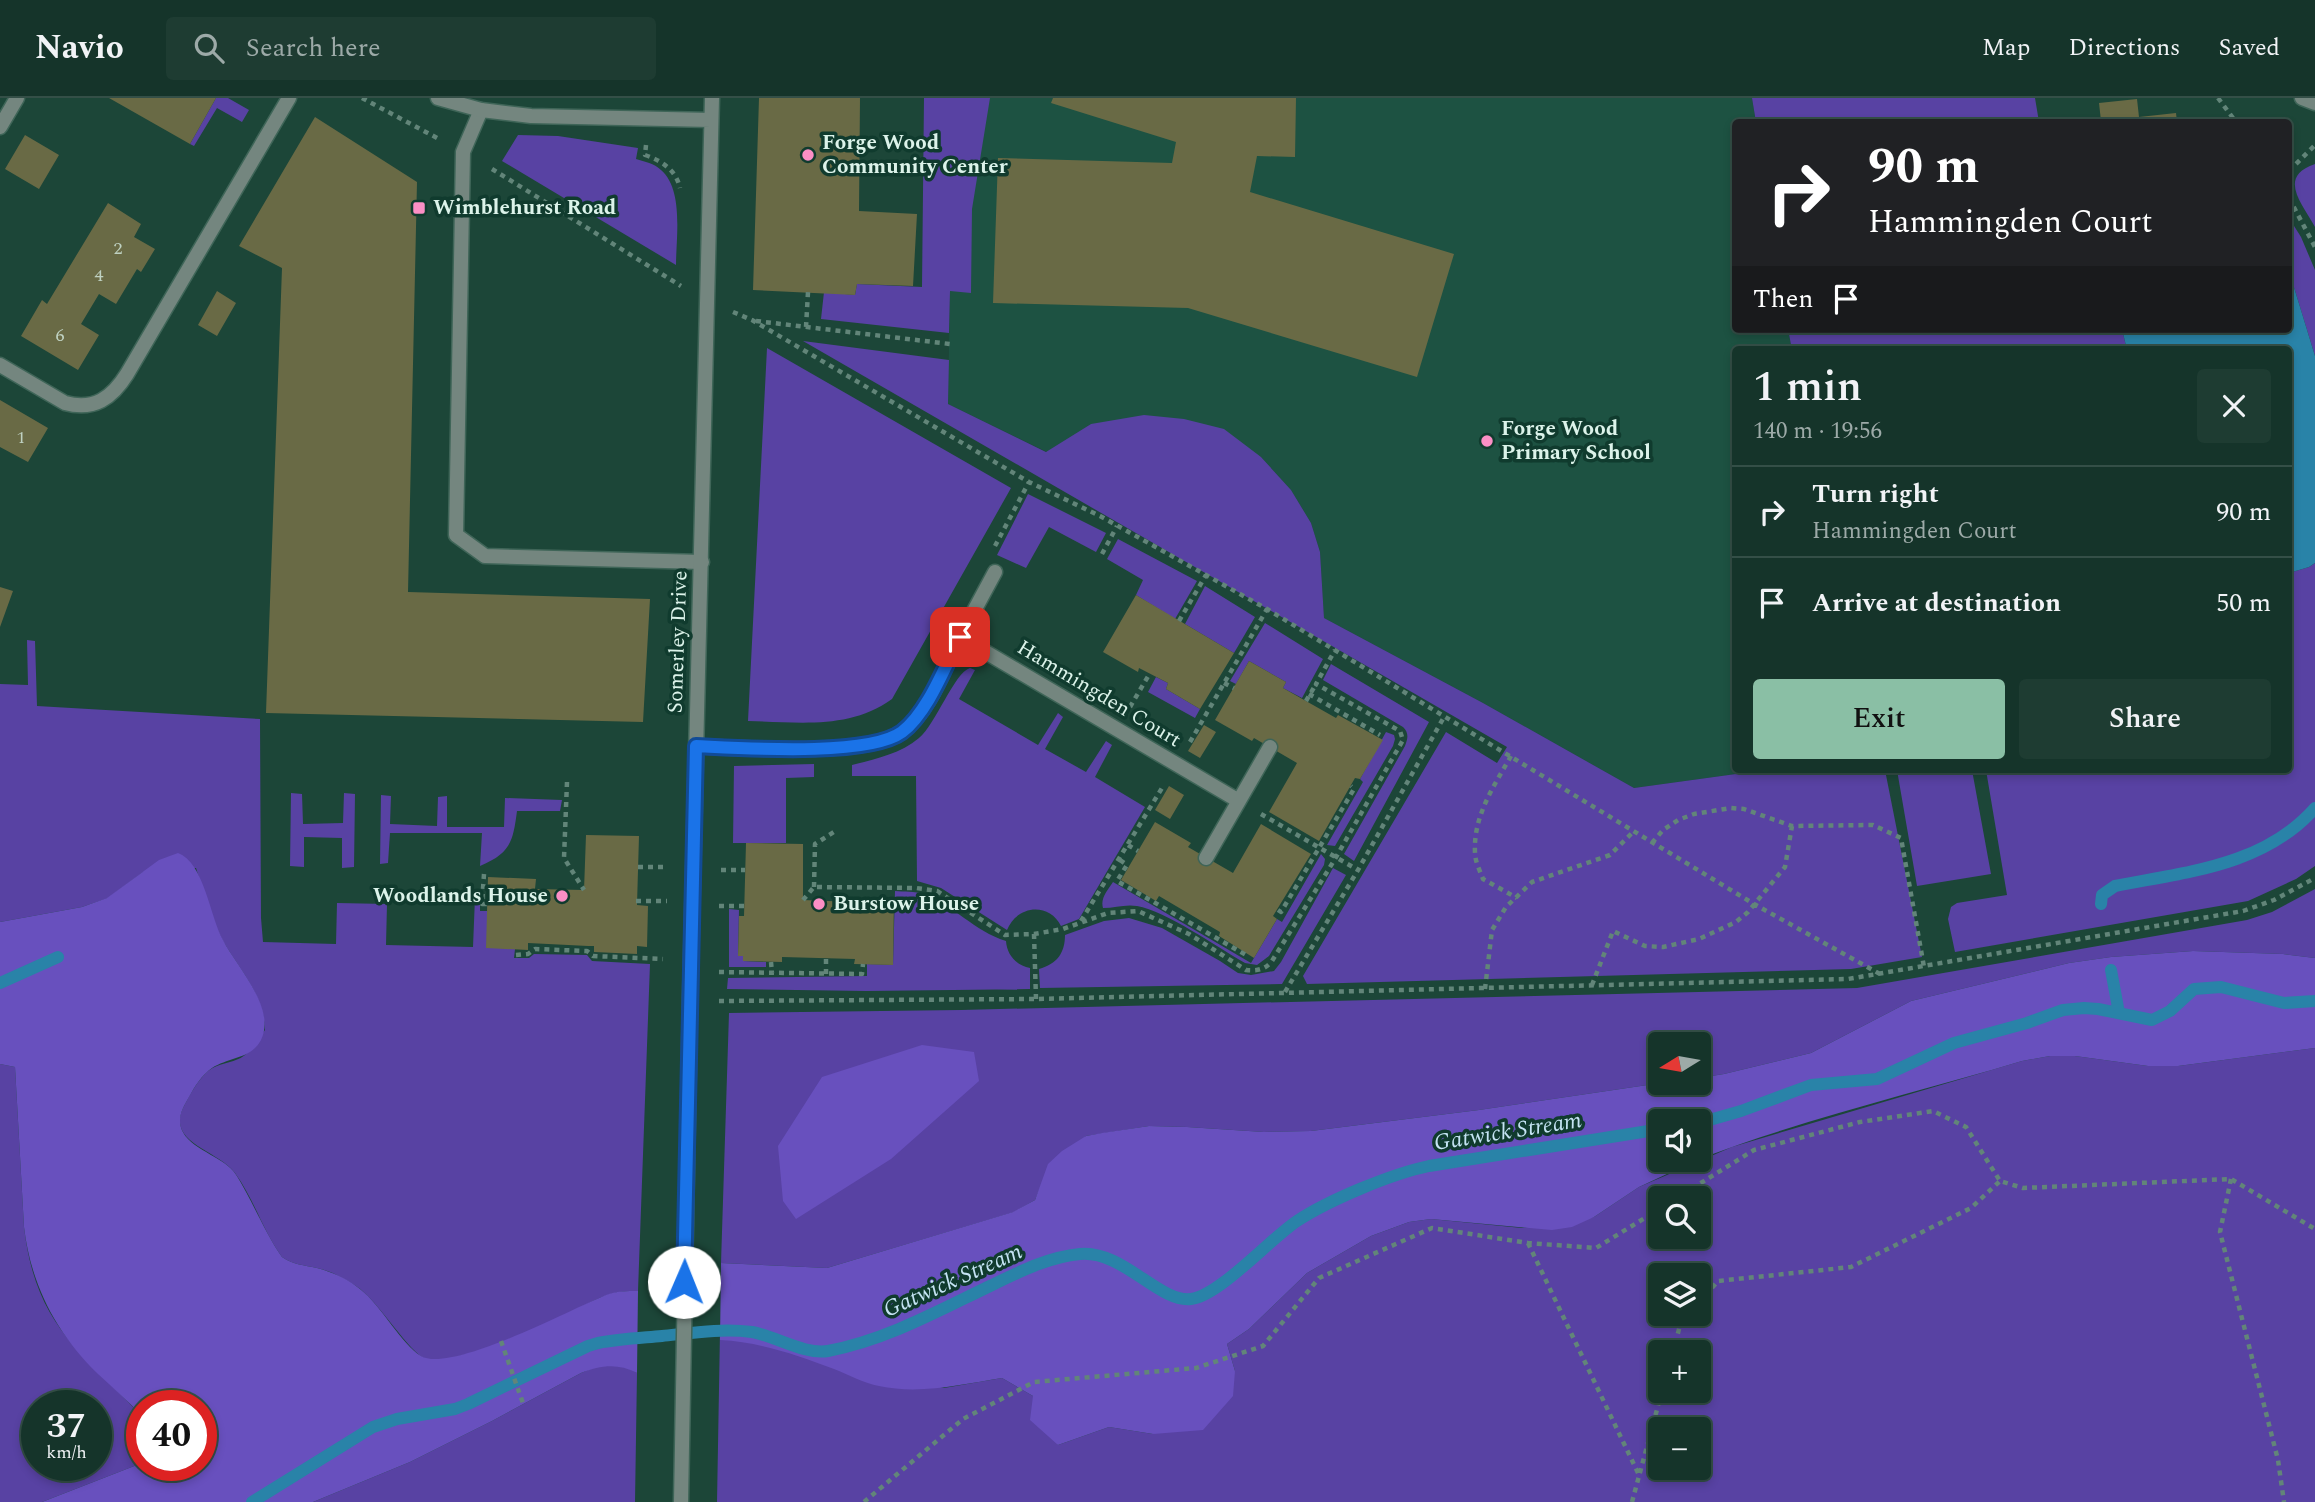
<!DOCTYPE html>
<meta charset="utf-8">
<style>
body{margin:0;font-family:Spectral,serif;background:#1e3c32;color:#f1f3f6;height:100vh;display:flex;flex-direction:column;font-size:26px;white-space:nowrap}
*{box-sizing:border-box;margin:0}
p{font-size:23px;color:#9daaa8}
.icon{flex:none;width:38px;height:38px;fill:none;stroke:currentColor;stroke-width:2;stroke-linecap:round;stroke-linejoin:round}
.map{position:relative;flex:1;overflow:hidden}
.drawer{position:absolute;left:1732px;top:248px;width:560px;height:427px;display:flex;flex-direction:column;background:#15342a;border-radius:7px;box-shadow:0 4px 10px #0003,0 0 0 2px #344f47}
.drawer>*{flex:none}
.banner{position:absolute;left:1732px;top:21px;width:560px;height:214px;border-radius:7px;box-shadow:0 4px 10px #0003,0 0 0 2px #344f47;background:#202124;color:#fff;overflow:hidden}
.needle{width:46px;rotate:259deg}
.fabs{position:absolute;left:1648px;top:934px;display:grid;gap:14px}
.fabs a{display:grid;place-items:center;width:63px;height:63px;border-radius:7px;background:#15342a;box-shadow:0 4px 10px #0003,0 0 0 2px #344f47;font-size:35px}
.speed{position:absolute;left:21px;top:1292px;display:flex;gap:14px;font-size:35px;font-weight:700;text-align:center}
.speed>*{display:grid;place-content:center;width:91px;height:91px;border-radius:50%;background:#15342a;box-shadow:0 4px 10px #0003,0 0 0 2px #344f47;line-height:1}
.speed small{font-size:18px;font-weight:400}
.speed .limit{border:10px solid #d22;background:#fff;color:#111}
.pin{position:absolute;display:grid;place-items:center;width:60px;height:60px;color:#fff;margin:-30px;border-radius:14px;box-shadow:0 4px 10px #0006}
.me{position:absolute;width:77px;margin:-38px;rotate:1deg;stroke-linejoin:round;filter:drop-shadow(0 0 5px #0008)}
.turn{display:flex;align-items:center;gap:24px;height:147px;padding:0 21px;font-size:32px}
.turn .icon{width:91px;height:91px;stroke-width:2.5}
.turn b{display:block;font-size:49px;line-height:60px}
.then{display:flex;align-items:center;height:66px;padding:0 21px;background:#0003;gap:14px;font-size:26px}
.round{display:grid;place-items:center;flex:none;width:74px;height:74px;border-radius:7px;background:#1e3c32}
.summary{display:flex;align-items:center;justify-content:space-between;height:119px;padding:0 21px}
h1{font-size:42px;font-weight:600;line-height:52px}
.cta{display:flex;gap:14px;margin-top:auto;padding:14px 21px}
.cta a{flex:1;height:80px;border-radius:7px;background:#8abfa5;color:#111;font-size:28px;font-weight:600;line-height:80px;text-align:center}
.cta a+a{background:#1e3c32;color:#f1f3f6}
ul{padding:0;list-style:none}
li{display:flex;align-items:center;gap:21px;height:91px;padding:0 21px;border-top:2px solid #344f47}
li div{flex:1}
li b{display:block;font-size:26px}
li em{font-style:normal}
header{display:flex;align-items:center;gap:42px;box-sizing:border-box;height:98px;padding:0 35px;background:#15342a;border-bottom:2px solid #344f47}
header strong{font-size:33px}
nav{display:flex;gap:38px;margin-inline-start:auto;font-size:24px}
.search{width:490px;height:63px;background:#1e3c32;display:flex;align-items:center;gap:18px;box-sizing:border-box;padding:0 24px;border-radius:7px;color:#9daaa8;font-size:26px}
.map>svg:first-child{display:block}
.built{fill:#1d5242}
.green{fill:#5842a3;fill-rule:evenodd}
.forest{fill:#6850be}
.water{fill:#2983a8}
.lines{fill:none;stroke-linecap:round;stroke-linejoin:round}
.stream{stroke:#2983a8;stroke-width:12}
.building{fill:#696a45}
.service-casing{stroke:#3f6558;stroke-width:17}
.minor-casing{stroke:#3f6558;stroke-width:17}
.tertiary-casing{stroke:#3f6558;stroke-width:17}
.path{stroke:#628579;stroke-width:4.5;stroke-dasharray:5 5;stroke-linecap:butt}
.service{stroke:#74867f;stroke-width:14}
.minor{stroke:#74867f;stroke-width:14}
.tertiary{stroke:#74867f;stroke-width:14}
.route-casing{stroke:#114b97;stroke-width:18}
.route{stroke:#1a73e8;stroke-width:12}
.poi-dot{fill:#fb8fc5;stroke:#103b2e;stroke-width:2.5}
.labels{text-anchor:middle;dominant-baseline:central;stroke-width:7;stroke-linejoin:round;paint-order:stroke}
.number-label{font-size:18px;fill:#bfd1c1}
.poi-label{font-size:21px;font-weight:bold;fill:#dcf3ea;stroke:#103b2e;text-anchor:start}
.street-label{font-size:21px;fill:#dcf3ea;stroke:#103b2e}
.water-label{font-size:23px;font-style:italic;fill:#c5e4f4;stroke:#103b2e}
</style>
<header>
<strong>Navio</strong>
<div class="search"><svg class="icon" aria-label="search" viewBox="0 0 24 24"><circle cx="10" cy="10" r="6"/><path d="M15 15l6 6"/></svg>Search here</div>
<nav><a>Map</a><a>Directions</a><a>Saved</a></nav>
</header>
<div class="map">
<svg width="2315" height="1404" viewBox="0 0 2315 1404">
<rect width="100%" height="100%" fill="#1c4638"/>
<path class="built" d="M924 0H1752L1756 24H1736V231H1788L1792 252H1736V672H1765L1634 690 1483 605 1324 520 1320 454 1311 425 1291 392 1261 359 1091 326 1047 354 948 306 950 193Z"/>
<path class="green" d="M216 0H228L249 12 242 24 217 10 194 48 190 46Z
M924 0H990L972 111 971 195 950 193 949 235 821 221 824 194 855 197 857 186 922 189Z
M1752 0H2035L2039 24H1756Z
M518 37 558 38 638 50 636 61C645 64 654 65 661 72 684 92 676 140 676 167L502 63Z
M2315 66V129C2302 105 2277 79 2315 66Z
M2289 120 2301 139 2315 172V258L2289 173Z
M1788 231H2122L2127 252H1792Z
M803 243 949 262 948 306 1046 354 1091 326 1144 317 1184 321 1224 331 1261 359 1291 392 1311 425 1320 454 1324 520 1483 605 1634 690 1765 672H1885L1922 859 1851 871 1307 886 1303 878 1446 634 1497 665 1507 649Z
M767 250 1011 390 892 601C849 632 799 624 748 623Z
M1028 396 1106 435 1096 454 1049 429 1026 470 997 457Z
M1118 441 1197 483 1175 521 1136 497 1143 482 1107 461Z
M2315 465V768L2296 781 2248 803 1955 854 1948 821 1951 809 1957 805 2007 797 1986 672H2289V475L2309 469Z
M1205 488 1255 519 1234 555 1185 526Z
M1265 525 1323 561 1302 600 1283 590 1286 584 1249 563 1236 586 1230 583Z
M27 542 35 543 37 608 260 621 261 820 263 844 336 846 337 805 387 806 386 847 473 849 475 799H480V813H487L515 851 514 860H529L534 856 587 857 592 863 650 866 638 1193C629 1193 620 1193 611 1196 596 1200 582 1209 568 1216 541 1229 452 1269 426 1261 410 1256 378 1202 356 1188 344 1180 331 1173 317 1170 304 1167 294 1167 282 1159 263 1133 254 1101 235 1075 217 1051 163 1045 185 1006 191 995 197 984 206 975 217 964 234 966 245 957 252 951 259 940 265 932 264 897 240 872 223 843 211 821 204 794 196 770L143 774 108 800 82 809 0 824V586L28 587Z
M1331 566 1429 624 1354 763 1344 756 1405 648C1408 640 1409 635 1403 629L1323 582Z
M970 570 975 572 959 601 1038 647 1058 615 1063 619 1045 651 1086 674 1106 643 1112 647 1095 679 1145 709 1079 821 1061 828C1049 804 1017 807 1007 832L941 790 917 783 916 678H852V667C875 661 900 656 919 640 936 626 954 575 970 570Z
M1156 579 1168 585 1166 591 1200 611 1195 620 1148 594Z
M1386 634 1394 637 1395 641 1393 648 1335 748 1327 747 1363 684 1360 681Z
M814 666V679L786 680V745H733L734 668Z
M1897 672H1972L1991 776 1917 788Z
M291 695 302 696 303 726 343 725 344 695 355 696 354 769 342 770V740L304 739V769L290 768Z
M381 697 391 698 390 726 437 728 438 699 447 698V729H504L505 700 562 702 560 713H517C513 743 511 755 480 768L482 735H390L388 765 380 766Z
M1321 756 1325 761 1324 767 1269 858 1257 867 1245 865C1217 849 1166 813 1137 808 1125 806 1115 810 1103 810 1100 800 1108 792 1113 784L1251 865 1277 821 1282 824Z
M1333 770 1346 777 1282 886 1040 890 1039 871C1057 866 1065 855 1065 837L1104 823 1129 820 1162 830 1220 863 1238 875 1251 877 1274 873 1281 864Z
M2315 791V860L2283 856 2193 853 2111 859 2069 865 1911 903 1811 955 1724 976 1699 980V947H1661V985L1479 1012 1311 1033 1264 1034 1187 1029 1149 1028 1086 1038 1042 1085 1035 1102 1014 1114 827 1170 721 1165 729 915 961 912 1857 890 2247 822 2272 814Z
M895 793C904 794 915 793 923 796 954 807 974 833 1006 843 1007 857 1016 867 1030 870V891L866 893 727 891 728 880 867 878V866L893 867Z
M729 811 739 812 738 858H743V863L766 864V869H729Z
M2315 950V1404H717L720 1233 944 1290 1002 1280 1033 1298 1058 1347 1109 1329 1153 1336 1235 1273 1227 1246 1249 1231 1307 1175 1371 1138 1409 1124 1431 1121 1522 1130 1594 1119 1639 1089 1732 1049 2022 963 2050 958H2075L2148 968H2178ZM1661 1101H1699V1139H1661ZM1661 1178H1699V1216H1661ZM1661 1255H1699V1293H1661ZM1661 1332H1699V1370H1661Z
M0 966 15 969 24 1129C35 1225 79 1253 142 1318V1365L42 1404H0ZM37 1307H96V1367H37Z
M613 1267 626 1269 637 1275 635 1404H313L410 1364 492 1323 581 1275 595 1269Z"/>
<path class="forest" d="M178 755C204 764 210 819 223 842 236 868 277 910 261 942 251 961 229 959 212 970 202 977 195 988 189 999 185 1006 180 1014 180 1023 180 1046 213 1055 228 1068 236 1074 241 1085 246 1094 258 1116 268 1139 282 1159 294 1167 304 1167 317 1170 332 1174 348 1181 360 1191 382 1208 401 1246 421 1258 451 1276 573 1210 606 1197 616 1193 627 1193 638 1193L637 1275C618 1265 601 1267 581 1275L492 1323 410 1364 313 1404H42L142 1365 201 1367V1307H142V1318C128 1303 113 1290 98 1276 56 1235 31 1187 24 1129L15 969 0 966V824L82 809 107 800 159 762Z
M2193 853 2283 856 2315 860V950L2178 968H2148L2075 958H2050L2022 963C1915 995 1804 1021 1699 1061V1024H1661V1062H1697L1639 1089 1594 1119 1572 1129 1552 1132 1431 1121 1409 1124 1371 1138 1307 1175 1249 1231 1227 1246 1235 1273 1233 1298 1203 1332 1153 1336 1109 1329 1058 1347 1030 1322 1033 1298 1002 1280C963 1286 920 1297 879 1288 864 1285 849 1277 834 1271 797 1257 760 1244 720 1242L721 1165 827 1170 1013 1114 1035 1102 1048 1066 1062 1053 1086 1038 1102 1035 1149 1028 1187 1029 1264 1034 1311 1033 1479 1012 1661 985H1699V980L1724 976 1811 955 1911 903 2069 865 2111 859Z
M922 947 974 954 979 983 891 1061 796 1121 783 1103 778 1048 822 979Z"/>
<path class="water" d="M2289 173 2315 258V465L2309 469 2289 475V252H2127L2122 231H2289Z"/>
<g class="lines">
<path class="stream" d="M2101 806 2102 797 2115 788C2186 774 2264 768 2315 710
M2111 872 2119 915
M0 885 58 859
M1699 1025 1741 1013 1811 987 1877 981 1954 945 2027 925 2063 912 2084 910 2098 911 2152 922 2170 913 2194 891 2221 889 2284 905 2315 903
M252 1404 373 1329 397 1321 455 1311 468 1306 588 1248 598 1245C619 1241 640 1240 662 1238 691 1235 722 1230 752 1234 775 1238 805 1257 828 1253 886 1242 938 1213 990 1188 1019 1174 1048 1159 1080 1156 1123 1152 1159 1205 1191 1201 1219 1198 1270 1141 1297 1123 1329 1102 1391 1076 1429 1068L1661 1031"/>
</g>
<path class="building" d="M109 0H216L190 46Z
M759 0H860L859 113 917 116 913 188 857 186 855 197 753 192Z
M1053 0H1296L1295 59 1257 58 1250 94 1454 156 1417 279 1188 210 993 205 998 60 1172 65 1176 44 1051 5Z
M2137 1 2139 19 2176 15 2177 24H2125L2124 20 2101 23 2099 5Z
M315 19 417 84 408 494 650 501 643 624 266 615 282 170 239 148Z
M25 37 59 57 39 91 5 71Z
M108 105 141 126 134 139 155 151 141 174 137 171 116 206 99 196 81 226 99 237 78 272 21 238 42 202 47 206Z
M217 193 236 205 217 238 198 227Z
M0 302 48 330 28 364 0 349Z
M0 489 13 493 0 529Z
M1136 497 1234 555 1200 611 1166 591 1168 585 1139 570 1138 574 1103 554Z
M1249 563 1286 584 1283 590 1336 620 1338 617 1383 642 1360 681 1355 680 1319 743 1269 714 1297 665 1254 640 1252 643 1215 622Z
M1204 627 1216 634 1200 660 1188 653Z
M1169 688 1184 697 1170 721 1155 712Z
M1155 724 1191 745 1188 749 1233 775 1261 726 1311 756 1273 818 1277 821 1254 860 1219 838 1220 834 1159 798 1156 803 1121 782Z
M586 737 639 738 637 807 648 808 647 849 637 848V856L594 854V848H588L528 845V852L486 850 488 779 536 781 535 791 584 792Z
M746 745 803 746V802L854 804V800L894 801 893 867 854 866 855 861 782 859V864L743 863V858H738L739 818H744Z"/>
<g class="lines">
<defs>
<path id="service" d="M481 12 463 54 456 437 485 458 702 464
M0 29 17 0
M960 539 995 474
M696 648C741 650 868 659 902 634 929 614 945 568 960 539L1239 703
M1206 760 1270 649"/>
<path id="minor" d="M0 267 65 305C94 313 112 300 127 276L289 0"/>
<path id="tertiary" d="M438 0 481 12 531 18 711 22
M2302 0 2315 5
M681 1404 690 903 712 0"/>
</defs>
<use href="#service" class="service-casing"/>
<use href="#minor" class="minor-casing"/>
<use href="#tertiary" class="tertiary-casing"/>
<path class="path" d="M362 0 439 41
M2218 0 2236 24
M646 47 645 57C662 63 676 72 680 90
M492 71 681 188
M2289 73 2315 47
M2289 100 2315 149
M733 214 752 222 1029 384 1100 418 1267 511 1754 806 1880 876
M756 223 950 246
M806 229 808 194
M995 448 1029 384
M1102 456 1117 428
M1179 523 1206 477
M1224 585 1234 590
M1309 596 1380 637
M1306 603 1316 586
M1130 609 1150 575
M1190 644 1267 511
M1511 658C1494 688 1473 718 1475 755 1475 763 1480 773 1483 781L1517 800
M567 684 564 760 584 792
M1261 716 1358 772
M1652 745 1663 732 1678 722 1694 716 1731 710 1744 711 1792 728 1873 727 1901 740 1924 869
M1128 747 1138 753
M1120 762 1127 767 1117 783 1246 857
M638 769H665
M721 772H745
M484 776 482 806H488
M814 789 815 746 837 732
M803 802 814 789 916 790 937 793 1005 837 1034 836 1063 831 1108 815 1138 813 1189 836 1246 872C1256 873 1265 872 1272 863L1335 761 1403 642 1400 633 1316 586 1335 552
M636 803H667
M719 808H744
M1278 812 1281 814 1354 691 1351 688
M1081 823 1162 690
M1034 836 1036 901
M516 857 528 856 535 851 587 853 593 858 663 861
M826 861V876
M771 864 772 875
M719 874 862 876 863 866
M1592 887 1613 833 1645 848 1663 849 1699 841 1736 824 1748 814 1785 769 1792 728
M1485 891 1492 832 1506 809 1532 784 1610 757 1633 734
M1285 894 1358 772 1444 619
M719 903 1036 901 1848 881 2243 813 2274 802 2315 780
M2231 1081 2220 1134 2278 1362 2284 1404
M1675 1101 1754 1052 1860 1024 1933 1013 1966 1029 2000 1083 2023 1090 2231 1081 2315 1131
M1528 1145 1639 1377
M1699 1205 1718 1183 1851 1169 1971 1110 2000 1083
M501 1243 524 1308
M1673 1255 1680 1227 1689 1216
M864 1404 963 1321 1034 1284 1196 1270 1263 1248 1319 1180 1432 1130 1528 1145 1596 1150 1661 1110
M1632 1404 1662 1293"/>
<use href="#service" class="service"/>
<use href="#minor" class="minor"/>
<use href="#tertiary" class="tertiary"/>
</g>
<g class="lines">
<defs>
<path id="route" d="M684 1184 696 648C741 650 868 659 902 634 928 614 945 568 960 539"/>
</defs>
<use href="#route" class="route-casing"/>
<use href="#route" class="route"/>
</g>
<g class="poi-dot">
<circle cx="808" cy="57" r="7"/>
<rect x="412" y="103" width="14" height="14" rx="3.5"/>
<circle cx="1487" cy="343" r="7"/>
<circle cx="562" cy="798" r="7"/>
<circle cx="819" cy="806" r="7"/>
</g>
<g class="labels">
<g class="number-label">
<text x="118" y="150">2</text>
<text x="99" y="177">4</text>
<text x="60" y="237">6</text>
<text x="21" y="339">1</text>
</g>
<g class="poi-label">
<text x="822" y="45">Forge Wood<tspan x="822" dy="24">Community Center</tspan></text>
<text x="433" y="110">Wimblehurst Road</text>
<text x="1501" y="331">Forge Wood<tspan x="1501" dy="24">Primary School</tspan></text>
<text x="548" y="798" text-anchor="end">Woodlands House</text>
<text x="833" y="806">Burstow House</text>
</g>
<g class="street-label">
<text transform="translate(678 544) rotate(-88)">Somerley Drive</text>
<text transform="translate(1099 596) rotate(31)">Hammingden Court</text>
</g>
<g class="water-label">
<text transform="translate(1508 1034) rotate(-9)">Gatwick Stream</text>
<text transform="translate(953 1183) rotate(-24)">Gatwick Stream</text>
</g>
</g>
</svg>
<div class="fabs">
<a><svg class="needle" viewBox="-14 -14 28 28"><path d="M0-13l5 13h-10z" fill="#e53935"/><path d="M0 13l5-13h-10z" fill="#9daaa8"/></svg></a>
<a><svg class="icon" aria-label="sound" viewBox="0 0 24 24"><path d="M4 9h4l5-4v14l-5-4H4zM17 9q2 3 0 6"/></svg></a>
<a><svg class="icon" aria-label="search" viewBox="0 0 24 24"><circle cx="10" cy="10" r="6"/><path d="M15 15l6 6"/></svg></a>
<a><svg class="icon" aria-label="layers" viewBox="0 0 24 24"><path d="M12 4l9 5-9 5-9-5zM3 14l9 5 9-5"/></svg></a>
<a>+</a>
<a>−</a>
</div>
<div class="speed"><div>37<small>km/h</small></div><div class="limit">40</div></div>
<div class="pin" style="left:960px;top:539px;background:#d93025"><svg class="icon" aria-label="arrive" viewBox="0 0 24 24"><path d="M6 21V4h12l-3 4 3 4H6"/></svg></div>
<svg class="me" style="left:684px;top:1184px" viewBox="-20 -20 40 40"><circle r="19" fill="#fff"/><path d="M0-13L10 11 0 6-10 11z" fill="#1a73e8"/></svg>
<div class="banner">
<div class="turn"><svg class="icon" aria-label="right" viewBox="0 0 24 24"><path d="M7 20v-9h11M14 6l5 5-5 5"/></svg><div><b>90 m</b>Hammingden Court</div></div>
<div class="then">Then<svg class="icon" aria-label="arrive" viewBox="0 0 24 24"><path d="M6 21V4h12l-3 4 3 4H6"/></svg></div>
</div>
<section class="drawer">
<div class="summary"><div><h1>1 min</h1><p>140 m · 19:56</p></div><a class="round"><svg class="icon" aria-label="close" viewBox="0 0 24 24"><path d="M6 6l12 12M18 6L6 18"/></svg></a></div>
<ul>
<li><svg class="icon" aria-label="right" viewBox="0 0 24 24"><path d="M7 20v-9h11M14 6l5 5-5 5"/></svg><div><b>Turn right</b><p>Hammingden Court</p></div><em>90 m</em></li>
<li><svg class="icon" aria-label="arrive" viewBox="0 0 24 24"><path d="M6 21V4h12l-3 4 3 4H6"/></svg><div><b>Arrive at destination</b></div><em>50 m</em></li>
</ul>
<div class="cta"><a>Exit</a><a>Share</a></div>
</section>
</div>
